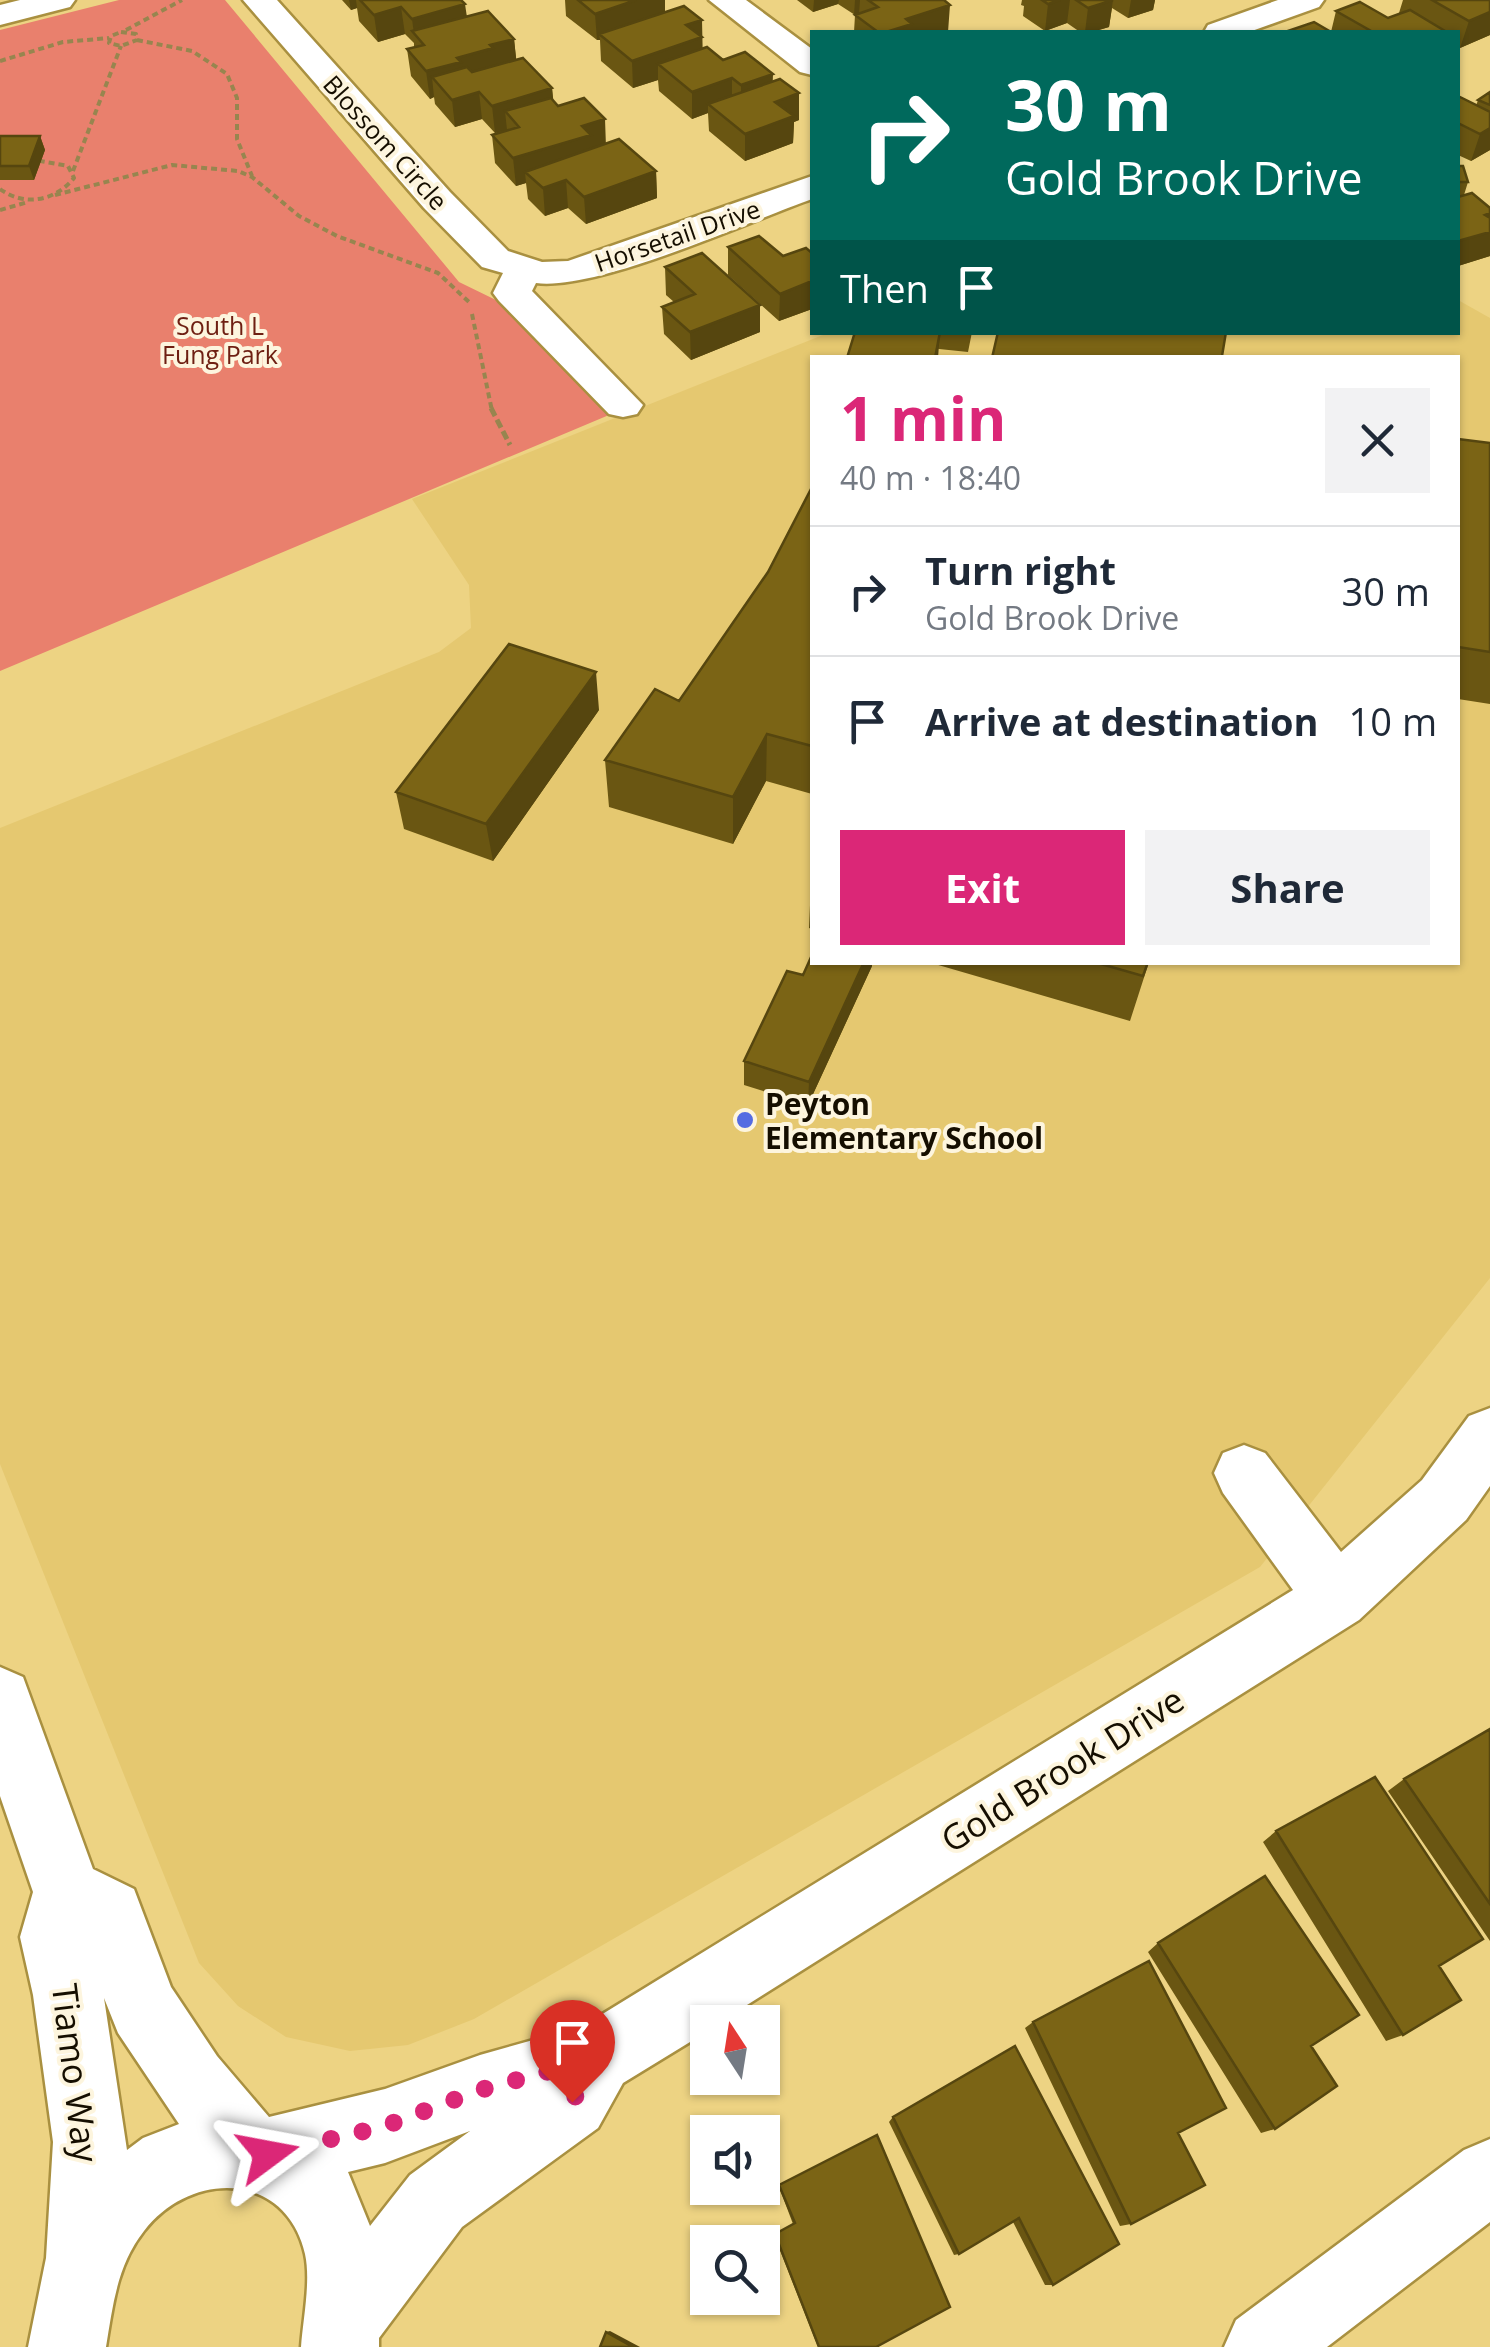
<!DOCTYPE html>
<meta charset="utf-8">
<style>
body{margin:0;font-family:"Open Sans",sans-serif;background:#f2f2f3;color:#1f2937;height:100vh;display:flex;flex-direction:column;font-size:38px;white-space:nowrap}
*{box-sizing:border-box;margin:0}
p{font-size:32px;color:#747a83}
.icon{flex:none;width:55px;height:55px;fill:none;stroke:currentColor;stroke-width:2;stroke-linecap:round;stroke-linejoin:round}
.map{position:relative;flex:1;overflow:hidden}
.details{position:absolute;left:810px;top:355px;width:650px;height:610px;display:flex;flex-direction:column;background:#fff;border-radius:0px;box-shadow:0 2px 8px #0004}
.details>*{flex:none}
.banner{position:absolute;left:810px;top:30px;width:650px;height:305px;border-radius:0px;box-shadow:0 2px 8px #0004;background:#00695c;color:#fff;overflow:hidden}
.needle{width:65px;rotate:348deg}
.controls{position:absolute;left:690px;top:2005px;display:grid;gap:20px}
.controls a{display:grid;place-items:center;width:90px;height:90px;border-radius:0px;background:#fff;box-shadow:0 2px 8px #0004;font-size:50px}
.pin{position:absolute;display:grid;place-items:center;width:85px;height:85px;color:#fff;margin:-102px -42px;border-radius:50% 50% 50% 0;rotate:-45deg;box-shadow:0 0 10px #0007}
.pin .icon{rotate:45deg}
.me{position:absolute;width:110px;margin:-55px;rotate:77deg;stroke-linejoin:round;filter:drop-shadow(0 0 8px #0008)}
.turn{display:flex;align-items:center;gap:35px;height:210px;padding:0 30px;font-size:45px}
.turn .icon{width:130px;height:130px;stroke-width:2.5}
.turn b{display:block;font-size:70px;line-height:85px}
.then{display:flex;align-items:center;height:95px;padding:0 30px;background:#0003;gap:20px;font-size:38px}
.round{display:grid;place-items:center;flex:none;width:105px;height:105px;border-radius:0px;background:#f2f2f3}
.summary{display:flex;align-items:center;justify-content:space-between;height:170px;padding:0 30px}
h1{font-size:60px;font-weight:700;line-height:75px;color:#db2777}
.action{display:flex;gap:20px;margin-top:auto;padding:20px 30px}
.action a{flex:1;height:115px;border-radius:0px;background:#db2777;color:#fff;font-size:40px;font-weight:700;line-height:115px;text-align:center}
.action a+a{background:#f2f2f3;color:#1f2937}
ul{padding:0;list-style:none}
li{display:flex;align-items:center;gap:30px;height:130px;padding:0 30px;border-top:2px solid #e0e1e3}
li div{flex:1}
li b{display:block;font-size:38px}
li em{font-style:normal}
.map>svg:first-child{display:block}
.built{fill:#e5c870;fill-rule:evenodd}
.green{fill:#e9806d}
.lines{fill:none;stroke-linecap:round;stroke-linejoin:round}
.minor-casing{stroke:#a99040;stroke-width:5}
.path-far1{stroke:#97854f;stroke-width:4;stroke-dasharray:6 4;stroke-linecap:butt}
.path{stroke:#97854f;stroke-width:5;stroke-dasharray:9 4;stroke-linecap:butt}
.minor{fill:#fff;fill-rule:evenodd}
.wall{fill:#6a5612}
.shaded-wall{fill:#56460f}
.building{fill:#7b6415;stroke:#56460f;stroke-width:2.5}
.route{stroke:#db2777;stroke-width:18;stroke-dasharray:0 32.4}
.poi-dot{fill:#556ce2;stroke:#fdf5de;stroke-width:4}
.labels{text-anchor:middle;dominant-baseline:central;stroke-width:8;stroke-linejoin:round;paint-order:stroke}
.far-street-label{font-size:25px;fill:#150e00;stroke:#fdf5de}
.far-park-label{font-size:25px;fill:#6e1f12;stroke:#fdf5de}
.poi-label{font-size:30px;font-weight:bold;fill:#150e00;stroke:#fdf5de;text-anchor:start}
.near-street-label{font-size:35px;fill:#150e00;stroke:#fdf5de}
</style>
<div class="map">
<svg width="1490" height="2347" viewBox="0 0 1490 2347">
<rect width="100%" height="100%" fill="#edd383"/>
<path class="built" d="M1458 300 1490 318V1278L1260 1567 474 2019 408 2045 350 2051 286 2037 238 2006 199 1963 0 1464V828L439 652 471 628 469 585 412 499 828 333 1458 332ZM812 358H1458V962H812Z"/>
<path class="green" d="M119 0H225L459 282 498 301 609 415 0 671V30Z"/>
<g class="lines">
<defs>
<path id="minor" d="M20 0H75L70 7 0 25V5Z
M243 0H277L450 192 508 251 542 262 568 261 812 176V199C748 222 597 291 536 283L532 291 643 405 637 414 623 417 609 414 499 301 493 293 503 273 482 267 424 208Z
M709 0H746L812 49V75L800 72Z
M1278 0H1324L1319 7 1249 32H1204L1208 25Z
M1490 1408V1486L1466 1520 1359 1620 720 2022H708V2031L623 2083 598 2128 462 2227 379 2338V2347H301C303 2319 311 2281 305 2254 286 2171 191 2170 144 2231 117 2265 113 2305 106 2347H28L46 2258 53 2142 33 1995 20 1937 33 1892 0 1796V1667L23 1677 93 1869 134 1889 171 1987 217 2056 269 2117 385 2089 480 2055 583 2026 1293 1590 1223 1493 1214 1473 1223 1453 1244 1445 1265 1453 1341 1552 1422 1480 1469 1416ZM104 1998 118 2033 179 2124 143 2138 127 2150ZM470 2131 410 2175 370 2226 348 2172 385 2163Z
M1490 2139V2222L1327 2347H1224L1236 2320 1464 2150Z"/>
</defs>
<use href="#minor" class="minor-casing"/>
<path class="path-far1" d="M126 30 182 0
M121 32 136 34 137 40 121 46 109 43 111 36Z
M137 40 192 51 227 74 237 98V139L252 176
M0 61 63 42 109 38
M73 171 121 46
M0 189C25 207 55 201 74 178L68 166 35 160
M55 195 172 165 238 171 252 177 299 216 337 236 438 273 469 302
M0 210 28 202
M472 314 492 411"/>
<path class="path" d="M491 408 510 445"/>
<use href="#minor" class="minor"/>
</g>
<path class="wall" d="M342 0H461L467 17 514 39 516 59 552 88 553 101 558 106 606 144 656 171 657 198 586 224 568 208 545 216 528 199 526 183 516 186 495 163 492 135 507 130 495 133 482 119 455 127 435 104 434 97 430 99 411 76 407 49 414 47V43L405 34 378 42 359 21 357 8 351 10Z
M565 0H665V13L702 20V49L773 81 799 120 794 122 793 143 745 161 709 131 708 113 692 119 659 91 658 80 633 88 601 61 600 40H597L566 16Z
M797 0H944L948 32H854L855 15 838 4 813 12Z
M1022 0H1155L1153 10 1128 18 1112 8 1109 27 1092 32H1080L1067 23 1045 31 1023 16 1024 6 1021 5Z
M1403 0H1490V35L1460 48 1458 46V32H1285H1331L1336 11 1388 18 1400 14 1399 13Z
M1490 92V150L1471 161 1458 155V96L1476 106 1478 100Z
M0 136H40L45 150 34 180H0Z
M1458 166 1468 182 1464 195 1490 256 1458 266Z
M728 247 783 256 812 253V309L779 321 728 275Z
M665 267 760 332 691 360 664 334 662 307 674 302 666 295Z
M855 332H972L968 352 939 349Z
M1458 439 1490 443V704L1458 699Z
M812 487V794L766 781 733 844 609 807 605 760 679 701 768 572Z
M599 710 493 861 404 829 396 792Z
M812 879V929L809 928 811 882Z
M928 962H1149L1130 1021Z
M872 966 808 1105 744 1085V1061L803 975Z
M1490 1729V1941L1388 1791 1404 1779Z
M1276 1831 1403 2035 1386 2041 1263 1842Z
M1158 1943 1275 2129 1261 2133 1148 1952Z
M1033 2022 1178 2133 1131 2224 1120 2226 1025 2028Z
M1015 2046 1053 2285H1045L1013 2222 959 2254 954 2255 889 2122 893 2117Z
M779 2185 876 2347H818L774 2235 793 2224 779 2187Z"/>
<path class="shaded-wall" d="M349 0H356L357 8 351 10Z
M636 0H665V18L599 34 600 40H597L595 14Z
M814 0H839L838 4 813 12Z
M855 0H860L859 14 854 15Z
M1060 0H1070L1067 23 1045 31 1048 4Z
M1113 0 1109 27 1092 32H1085L1088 8Z
M1131 0H1155L1153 10 1128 18Z
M465 4 469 31 414 34 412 19Z
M950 5 948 32H886L906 19Z
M401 7 405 34 378 42 374 15Z
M1490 12V35L1460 48 1469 21Z
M702 20 703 65 658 64V80L633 88 632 61 686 25Z
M514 39 517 66 432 77 434 97 430 99 426 71 490 45Z
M773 74 772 101 741 113V85Z
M732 78V105L708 104V113L692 119V92Z
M552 88 555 116 505 111 507 130 495 133 492 106Z
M479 92 482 119 455 127 452 100Z
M799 93V120L794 122 793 143 745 161V134L775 102Z
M605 119 606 147 525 172 526 183 516 186 513 158 582 126Z
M1490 128V150L1471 161 1480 134Z
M40 136 45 150 34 180 29 166Z
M656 171 657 198 586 224 584 197Z
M566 180 568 208 545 216 543 188Z
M1490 213V256L1458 266V241L1485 215Z
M812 281V309L779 321 780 294Z
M760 305V332L691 360 690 332Z
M940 332 938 358H935Z
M596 672 599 710 493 861 486 824Z
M767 734 766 781 733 844V797Z
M864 962H872V966L808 1105 809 1082Z
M610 2331 640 2347H633L606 2332Z"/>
<path class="building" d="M360 0H461L465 4 412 19 401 7 374 15Z
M578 0H636L595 14Z
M868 0H944L950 5 906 19 912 24 886 32H878L855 15 878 7Z
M1042 0H1060L1048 4Z
M1076 0H1113L1088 8Z
M1432 0H1490V12L1469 21Z
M1360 2 1388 18 1410 10 1445 31 1441 32H1373L1336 11Z
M684 6 702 20 686 25 702 37 632 61 599 34Z
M488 11 514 39 490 45 493 48 457 58 461 62 426 71 407 49 424 45 412 31Z
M1314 22 1331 32H1285Z
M707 47 723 60 745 52 773 74 741 85 732 78 692 92 658 64Z
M523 58 552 88 492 106 479 92 452 100 432 77 467 67 472 72Z
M780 79 799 93 775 102 794 116 745 134 708 104Z
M1490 92V105L1478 100Z
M1458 96 1490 112V128L1480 134 1458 123Z
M551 98 558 106 584 98 605 119 582 126 591 135 513 158 492 135 519 127 505 111Z
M0 136H40L29 166H0Z
M619 139 656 171 584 197 566 180 543 188 525 172Z
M1458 166H1463L1468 182H1458Z
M1472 193 1490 208V213L1485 215 1490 218V232L1458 241V197Z
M759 236 783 256 806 248 812 253V281L780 294 728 247Z
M702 253 760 305 690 332 662 307 695 294 665 267Z
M855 332H940L935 358H847Z
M998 332H1226L1222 356 1229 358H992Z
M1458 439 1490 443V652L1458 647Z
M812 487V746L767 734 733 797 605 760 655 689 679 701 768 572Z
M509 644 596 672 486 824 396 792Z
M812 955V962H864L809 1082 744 1061 787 971 803 975Z
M1094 962H1148L1143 976Z
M1490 1729V1904L1404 1779Z
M1375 1777 1483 1939 1439 1966 1461 2000 1403 2035 1276 1831Z
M1265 1876 1359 2015 1311 2046 1337 2086 1275 2129 1158 1943Z
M1149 1961 1226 2108 1178 2133 1205 2185 1131 2224 1033 2022Z
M1015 2046 1119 2244 1053 2285 1019 2218 959 2254 893 2117Z
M877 2135 950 2307 876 2347H819L775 2234 795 2223 779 2185Z
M606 2332 633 2347H600Z"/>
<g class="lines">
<path class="route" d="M268 2154 385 2126 480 2090 598 2058 572 2102"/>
</g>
<circle class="poi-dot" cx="745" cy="1120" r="10"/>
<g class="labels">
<g class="far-street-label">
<text transform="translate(386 142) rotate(48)">Blossom Circle</text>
<text transform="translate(677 235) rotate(-19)">Horsetail Drive</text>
</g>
<g class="far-park-label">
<text x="220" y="325">South L<tspan x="220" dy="29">Fung Park</tspan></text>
</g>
<g class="poi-label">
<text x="765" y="1103">Peyton<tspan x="765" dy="34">Elementary School</tspan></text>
</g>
<g class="near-street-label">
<text transform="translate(1062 1769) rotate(-32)">Gold Brook Drive</text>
<text transform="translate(76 2073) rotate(83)">Tiamo Way</text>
</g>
</g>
</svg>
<div class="controls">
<a><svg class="needle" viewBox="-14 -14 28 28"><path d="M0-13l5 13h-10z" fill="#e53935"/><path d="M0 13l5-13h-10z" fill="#747a83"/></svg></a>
<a><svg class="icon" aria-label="sound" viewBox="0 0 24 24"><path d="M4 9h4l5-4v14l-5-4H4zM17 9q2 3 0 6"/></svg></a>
<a><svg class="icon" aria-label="search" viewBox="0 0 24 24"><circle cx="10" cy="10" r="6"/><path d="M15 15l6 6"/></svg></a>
</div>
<div class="pin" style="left:572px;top:2102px;background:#d93025"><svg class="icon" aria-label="arrive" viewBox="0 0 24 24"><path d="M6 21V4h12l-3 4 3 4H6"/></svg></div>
<svg class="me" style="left:268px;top:2154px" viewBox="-20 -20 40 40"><path d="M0-17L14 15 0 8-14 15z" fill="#db2777" stroke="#fff" stroke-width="4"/></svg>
<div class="banner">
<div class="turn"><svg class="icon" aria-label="right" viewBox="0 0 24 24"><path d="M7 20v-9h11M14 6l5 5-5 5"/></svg><div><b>30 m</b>Gold Brook Drive</div></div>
<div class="then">Then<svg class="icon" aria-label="arrive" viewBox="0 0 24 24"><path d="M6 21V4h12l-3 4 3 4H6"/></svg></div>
</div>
<section class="details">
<div class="summary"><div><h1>1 min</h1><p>40 m · 18:40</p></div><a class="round"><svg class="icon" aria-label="close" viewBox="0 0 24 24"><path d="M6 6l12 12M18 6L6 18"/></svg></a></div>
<ul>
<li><svg class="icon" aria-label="right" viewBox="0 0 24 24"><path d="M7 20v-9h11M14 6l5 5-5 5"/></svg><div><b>Turn right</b><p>Gold Brook Drive</p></div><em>30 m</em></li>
<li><svg class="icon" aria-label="arrive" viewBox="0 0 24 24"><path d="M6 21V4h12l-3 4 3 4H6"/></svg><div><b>Arrive at destination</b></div><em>10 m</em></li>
</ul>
<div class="action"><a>Exit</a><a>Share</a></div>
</section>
</div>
